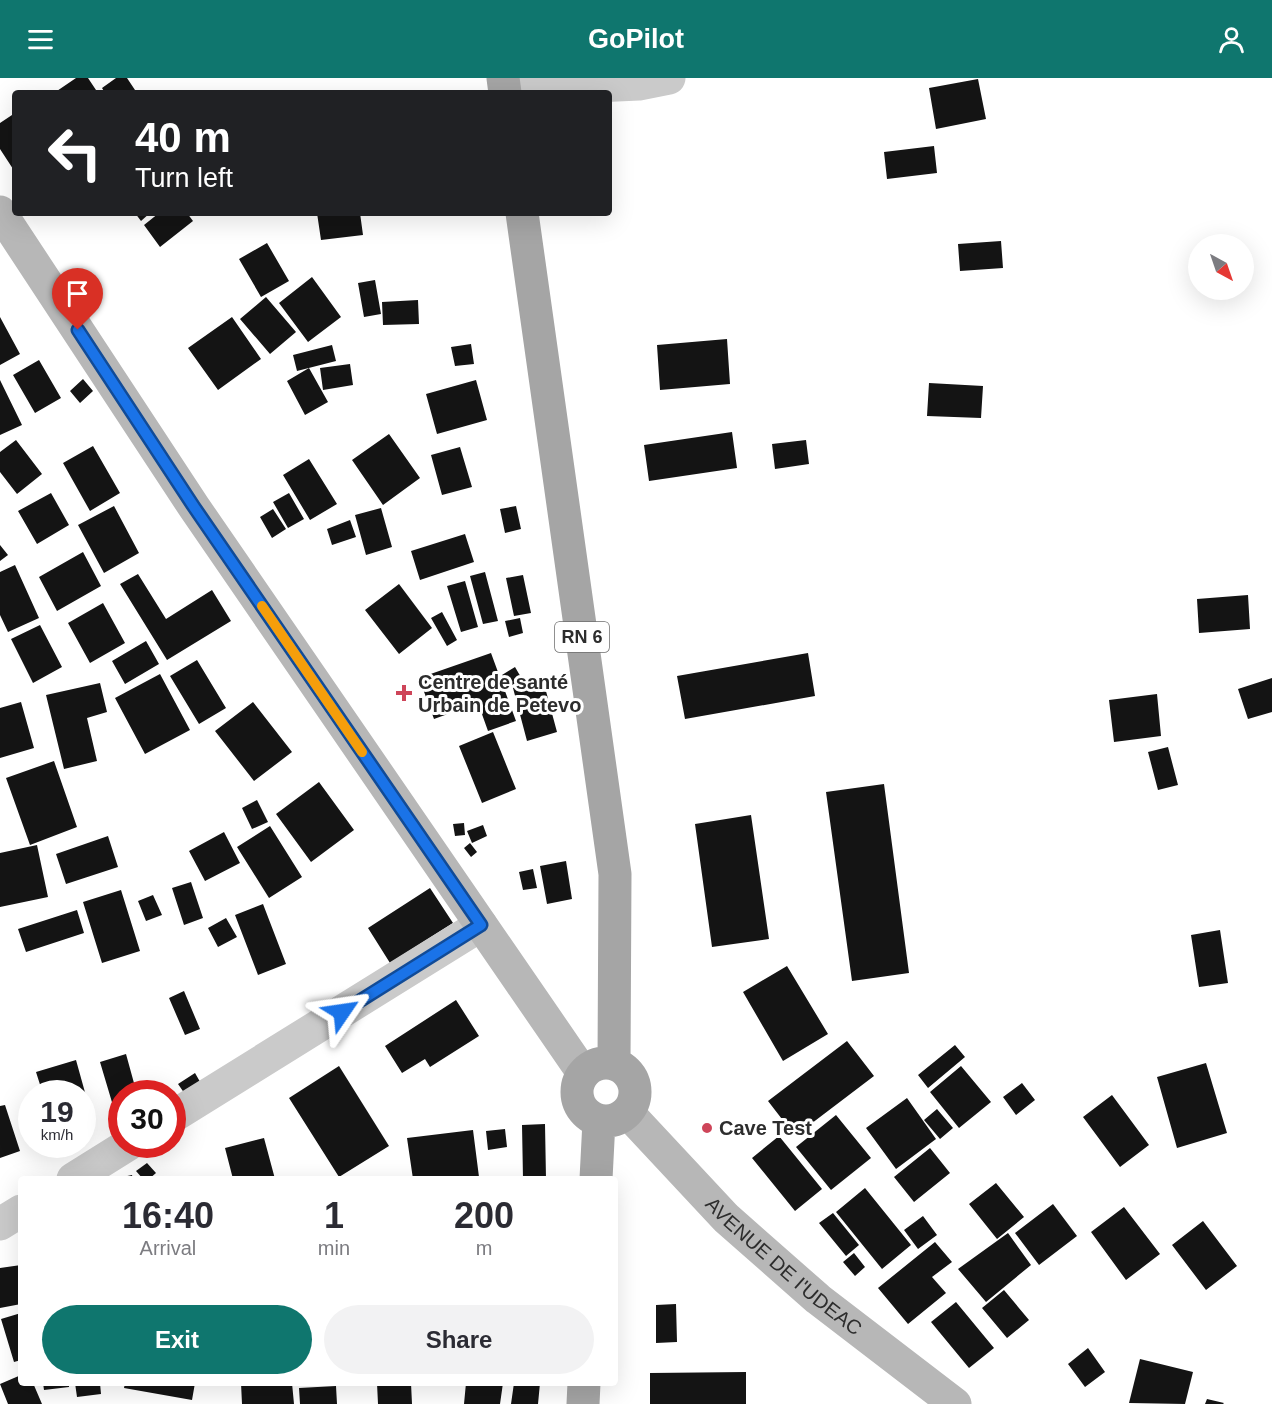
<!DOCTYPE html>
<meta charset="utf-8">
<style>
body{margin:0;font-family:Arial,sans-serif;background:#f2f2f3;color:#2b2b33;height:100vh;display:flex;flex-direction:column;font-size:22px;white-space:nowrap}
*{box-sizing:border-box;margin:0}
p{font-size:20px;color:#7c7c81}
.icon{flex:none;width:33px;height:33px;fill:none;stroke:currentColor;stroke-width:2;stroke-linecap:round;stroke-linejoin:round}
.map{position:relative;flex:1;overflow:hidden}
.side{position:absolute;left:18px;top:1098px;width:600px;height:210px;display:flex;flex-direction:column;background:#fff;border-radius:6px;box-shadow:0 6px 24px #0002}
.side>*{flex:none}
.guide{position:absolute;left:12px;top:12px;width:600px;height:126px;border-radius:6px;box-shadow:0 6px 24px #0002;background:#202124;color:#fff;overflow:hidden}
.needle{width:39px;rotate:140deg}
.tools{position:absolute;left:1188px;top:156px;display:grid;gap:12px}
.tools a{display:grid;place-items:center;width:66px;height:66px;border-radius:50%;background:#fff;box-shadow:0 6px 24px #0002;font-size:30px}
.speed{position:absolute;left:18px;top:1002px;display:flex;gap:12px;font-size:30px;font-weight:700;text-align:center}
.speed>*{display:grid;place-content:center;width:78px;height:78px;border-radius:50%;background:#fff;box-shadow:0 6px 24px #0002;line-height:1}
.speed small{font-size:15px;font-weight:400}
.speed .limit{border:9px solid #d22;background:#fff;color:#111}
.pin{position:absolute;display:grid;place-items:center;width:51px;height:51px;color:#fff;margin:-62px -26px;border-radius:50% 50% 50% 0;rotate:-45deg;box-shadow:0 0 6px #0007}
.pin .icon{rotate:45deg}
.me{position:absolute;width:66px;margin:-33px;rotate:58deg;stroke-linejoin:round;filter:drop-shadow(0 0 4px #0008)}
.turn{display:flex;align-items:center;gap:21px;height:126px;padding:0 24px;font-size:27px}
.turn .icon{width:78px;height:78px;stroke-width:2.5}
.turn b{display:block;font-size:42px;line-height:51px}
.eta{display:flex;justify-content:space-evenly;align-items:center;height:102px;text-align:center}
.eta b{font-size:36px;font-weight:700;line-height:42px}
.button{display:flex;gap:12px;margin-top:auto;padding:12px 24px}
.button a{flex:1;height:69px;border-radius:36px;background:#0f766e;color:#fff;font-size:24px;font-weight:700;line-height:69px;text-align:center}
.button a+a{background:#f2f2f3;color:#2b2b33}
header{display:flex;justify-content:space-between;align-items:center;height:78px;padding:0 24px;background:#0f766e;color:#fff;font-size:27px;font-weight:700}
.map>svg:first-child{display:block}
.building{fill:#141414}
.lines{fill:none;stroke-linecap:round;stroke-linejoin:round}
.street{stroke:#cacaca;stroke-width:33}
.secondary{stroke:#b7b7b7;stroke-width:33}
.primary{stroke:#a5a5a5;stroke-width:33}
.route-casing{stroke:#114b97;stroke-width:15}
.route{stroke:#1a73e8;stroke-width:10}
.slow{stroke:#f59e0b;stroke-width:10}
.poi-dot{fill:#ce4559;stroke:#fff;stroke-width:2}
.labels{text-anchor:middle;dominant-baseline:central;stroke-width:6;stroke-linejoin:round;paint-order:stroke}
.shield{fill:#fff;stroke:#6c6c6c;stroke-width:1.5}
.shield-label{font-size:18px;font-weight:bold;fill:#2d2d2d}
.poi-label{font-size:20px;font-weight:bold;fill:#2d2d2d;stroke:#fff;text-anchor:start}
.street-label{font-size:20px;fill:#2d2d2d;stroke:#fff}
</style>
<header><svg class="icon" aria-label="menu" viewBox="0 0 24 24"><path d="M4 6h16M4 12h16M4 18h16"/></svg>GoPilot<svg class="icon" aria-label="person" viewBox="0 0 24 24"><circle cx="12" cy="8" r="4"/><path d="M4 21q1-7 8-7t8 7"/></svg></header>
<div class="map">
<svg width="1272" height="1326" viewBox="0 0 1272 1326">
<rect width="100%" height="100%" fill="#fff"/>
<path class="building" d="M76 0H88L98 15H54Z
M116 0H127L137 15H105L102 10Z
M978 1 986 41 936 51 929 10Z
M15 35V94L0 71V45Z
M934 68 937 95 887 101 884 74Z
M135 135H150L141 143Z
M159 135H187L193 143 160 169 144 147Z
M317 135H360L363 157 321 162Z
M1001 163 1003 190 960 193 958 166Z
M267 165 289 203 261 219 239 181Z
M312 199 341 239 308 264 279 225Z
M375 202 381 236 364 239 358 205Z
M266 219 296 254 270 276 240 241Z
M418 222 419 246 383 247 382 224Z
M0 239 20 276 0 287Z
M232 239 261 281 218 312 188 270Z
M727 261 730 306 660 312 657 267Z
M471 266 474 286 455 288 451 269Z
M332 267 336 283 297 293 293 277Z
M39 282 61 320 35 335 13 297Z
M350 286 353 307 323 312 320 290Z
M309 290 328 324 305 337 287 303Z
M83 301 93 313 80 325 70 313Z
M0 302 22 347 0 357Z
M476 302 487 342 437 356 426 316Z
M929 305 983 308 981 340 927 338Z
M732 354 737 390 649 403 644 367Z
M389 356 420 400 383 427 352 382Z
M16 362 42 396 17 416 0 394V374Z
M806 362 809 386 775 391 772 366Z
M93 368 120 415 90 433 63 385Z
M460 369 472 409 442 417 431 377Z
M309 381 337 426 310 442 283 397Z
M51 415 69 447 37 466 18 433Z
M289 415 304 441 288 450 273 424Z
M114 428 139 475 104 495 78 447Z
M516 428 521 451 505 455 500 431Z
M381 430 392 469 366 477 355 437Z
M273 431 286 451 272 460 260 439Z
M350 442 356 459 332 467 327 451Z
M465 456 474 484 420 502 411 473Z
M0 467 8 477 0 483Z
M83 474 101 508 57 533 39 499Z
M15 487 39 540 8 554 0 537V494Z
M485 494 498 543 483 546 470 498Z
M138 496 166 541 212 512 231 543 167 582 120 506Z
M523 497 531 535 514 538 506 500Z
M465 503 478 549 461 554 447 508Z
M399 506 432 550 399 576 365 532Z
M1248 517 1250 551 1199 555 1197 521Z
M103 525 125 565 90 585 68 545Z
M442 534 457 562 447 568 431 540Z
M520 540 523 555 509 559 505 543Z
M40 547 62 589 33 605 11 561Z
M146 563 159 586 125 606 112 583Z
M491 575 516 643 488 653 478 625 434 641 419 600Z
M808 575 815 618 685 641 677 598Z
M197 582 226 630 199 646 170 598Z
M515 589 522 601 509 609 502 597Z
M160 596 190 652 145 676 115 620Z
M1272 600V634L1248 641 1238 611Z
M543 602 557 654 527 663 513 610Z
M100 605 107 634 87 640 97 683 64 691 46 617Z
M1157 616 1161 658 1114 664 1109 622Z
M21 624 34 670 0 680V630Z
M253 624 292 674 254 703 215 653Z
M493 654 516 711 482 725 459 668Z
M1168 669 1178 707 1158 712 1148 674Z
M54 683 77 749 30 767 6 700Z
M319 704 354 752 311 784 276 736Z
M884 706 909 895 852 903 826 714Z
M257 722 268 744 252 751 242 730Z
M751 737 769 861 712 869 695 746Z
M464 745 465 757 455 758 453 746Z
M483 747 487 758 472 765 467 753Z
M270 748 302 799 269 820 237 769Z
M224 754 240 785 205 803 189 773Z
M108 758 118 789 66 806 56 776Z
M470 765 477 774 471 779 464 770Z
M37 767 48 819 0 829V775Z
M566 783 572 821 547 826 540 788Z
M533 791 537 810 523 812 519 794Z
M191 804 203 840 184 847 172 810Z
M430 810 453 845 390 885 368 850Z
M121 812 140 873 102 885 83 824Z
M153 817 162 837 146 843 138 823Z
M263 826 286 886 258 897 235 837Z
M77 832 84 855 26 874 18 851Z
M226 840 237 859 218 869 208 850Z
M1220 852 1228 905 1199 909 1191 857Z
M787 888 828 956 783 983 743 914Z
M184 913 200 951 185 957 169 920Z
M456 922 479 958 430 989 425 981 402 995 385 968Z
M847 963 874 998 795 1058 768 1023Z
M955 967 965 979 928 1010 918 997Z
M126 976 137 1016H122V1029L114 1031 100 984Z
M76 982 86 1018 82 1019V1016H43L36 994Z
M1206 985 1227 1055 1177 1070 1157 999Z
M339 988 389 1068 339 1099 289 1020Z
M961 988 991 1024 959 1050 930 1014Z
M195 995 203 1009 187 1019 178 1006Z
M1022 1005 1035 1022 1016 1037 1003 1019Z
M1112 1017 1149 1067 1120 1089 1083 1039Z
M907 1020 936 1061 896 1091 866 1050Z
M5 1027 20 1073 0 1080V1028Z
M937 1031 953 1050 940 1061 924 1042Z
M836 1037 871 1080 831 1112 796 1069Z
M545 1046 546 1101H523L522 1047Z
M505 1051 507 1069 488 1072 486 1053Z
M473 1052 479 1099 413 1101 407 1060Z
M779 1058 822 1111 795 1133 752 1080Z
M264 1060 275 1101H233L225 1070Z
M930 1070 950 1095 914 1124 894 1099Z
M147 1085 156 1095 149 1101H143L136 1093Z
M132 1097 133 1101H118V1100Z
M996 1105 1024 1139 997 1161 969 1126Z
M865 1110 911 1167 882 1191 836 1134Z
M1053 1126 1077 1158 1039 1187 1015 1155Z
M1124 1129 1160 1176 1126 1202 1091 1154Z
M833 1135 859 1167 846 1178 819 1145Z
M923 1138 937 1157 918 1171 904 1152Z
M1203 1143 1237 1188 1206 1212 1172 1167Z
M1008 1155 1031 1187 986 1224 958 1191Z
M935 1164 952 1184 932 1199 946 1215 908 1246 878 1210Z
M854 1175 865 1189 855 1198 843 1184Z
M21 1187V1226L0 1230V1190Z
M1004 1212 1029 1242 1007 1260 982 1230Z
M956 1224 994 1270 969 1290 931 1244Z
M676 1226 677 1264 656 1265V1227Z
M21 1235V1282L14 1284 1 1241Z
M1088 1270 1105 1294 1085 1309 1068 1286Z
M1140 1281 1193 1294 1185 1326 1129 1325Z
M746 1294V1326H650V1295Z
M21 1297V1305H33L42 1326H8L0 1306Z
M43 1305H69V1309L44 1312Z
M75 1305H100L101 1316 77 1319Z
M125 1305H195L192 1322 124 1310Z
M241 1305H292L294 1326H242Z
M377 1305H411L412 1326H378Z
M466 1305H503L500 1326H464Z
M514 1305H540L538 1326H511Z
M336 1308 337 1326H300L299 1310Z
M1207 1321 1224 1325 1223 1326H1205Z"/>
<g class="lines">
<path class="street" d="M505 12 639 6 669 0
M172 1039 481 847
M73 1101 129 1066
M0 1146 21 1133"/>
<g class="secondary">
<path d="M0 134 194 429 583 995"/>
<path id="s1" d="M628 1035 726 1140 818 1221 955 1326"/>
</g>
<path class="primary" d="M503 0 505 15
M522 135 615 796 614 985
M577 1014a29 29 0 1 1 58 0a29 29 0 1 1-58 0Z
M596 1101 599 1043
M583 1326 584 1305"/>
</g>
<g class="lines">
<defs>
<path id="route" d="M78 252 194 429 481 847 342 934"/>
</defs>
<use href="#route" class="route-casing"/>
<use href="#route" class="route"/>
<path class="slow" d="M262 528 362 674"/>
</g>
<g class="poi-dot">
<path d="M401 606h6v6h6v6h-6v6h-6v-6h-6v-6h6z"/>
<circle cx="707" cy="1050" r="6"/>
</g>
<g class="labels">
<rect class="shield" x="555" y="544" width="54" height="30" rx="4.5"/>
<g class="shield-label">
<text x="582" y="559">RN 6</text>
</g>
<g class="poi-label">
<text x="418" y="604">Centre de santé<tspan x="418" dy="23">Urbain de Petevo</tspan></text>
<text x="719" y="1050">Cave Test</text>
</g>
<g class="street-label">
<text stroke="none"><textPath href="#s1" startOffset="219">AVENUE DE I'UDEAC</textPath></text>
</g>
</g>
</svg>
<div class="tools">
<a><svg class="needle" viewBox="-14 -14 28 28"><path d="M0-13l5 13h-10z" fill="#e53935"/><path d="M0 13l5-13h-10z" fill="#7c7c81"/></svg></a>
</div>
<div class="speed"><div>19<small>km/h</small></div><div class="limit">30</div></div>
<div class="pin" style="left:78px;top:252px;background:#d93025"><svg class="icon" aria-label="arrive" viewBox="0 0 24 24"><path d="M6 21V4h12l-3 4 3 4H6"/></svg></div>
<svg class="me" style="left:342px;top:934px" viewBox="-20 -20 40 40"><path d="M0-17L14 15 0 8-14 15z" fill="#1a73e8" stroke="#fff" stroke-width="4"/></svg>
<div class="guide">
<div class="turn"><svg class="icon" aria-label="left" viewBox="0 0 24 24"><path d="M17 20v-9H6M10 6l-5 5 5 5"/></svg><div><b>40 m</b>Turn left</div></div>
</div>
<section class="side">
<div class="eta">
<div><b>16:40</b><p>Arrival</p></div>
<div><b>1</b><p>min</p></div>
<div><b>200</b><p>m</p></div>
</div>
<div class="button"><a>Exit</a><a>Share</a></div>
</section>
</div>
